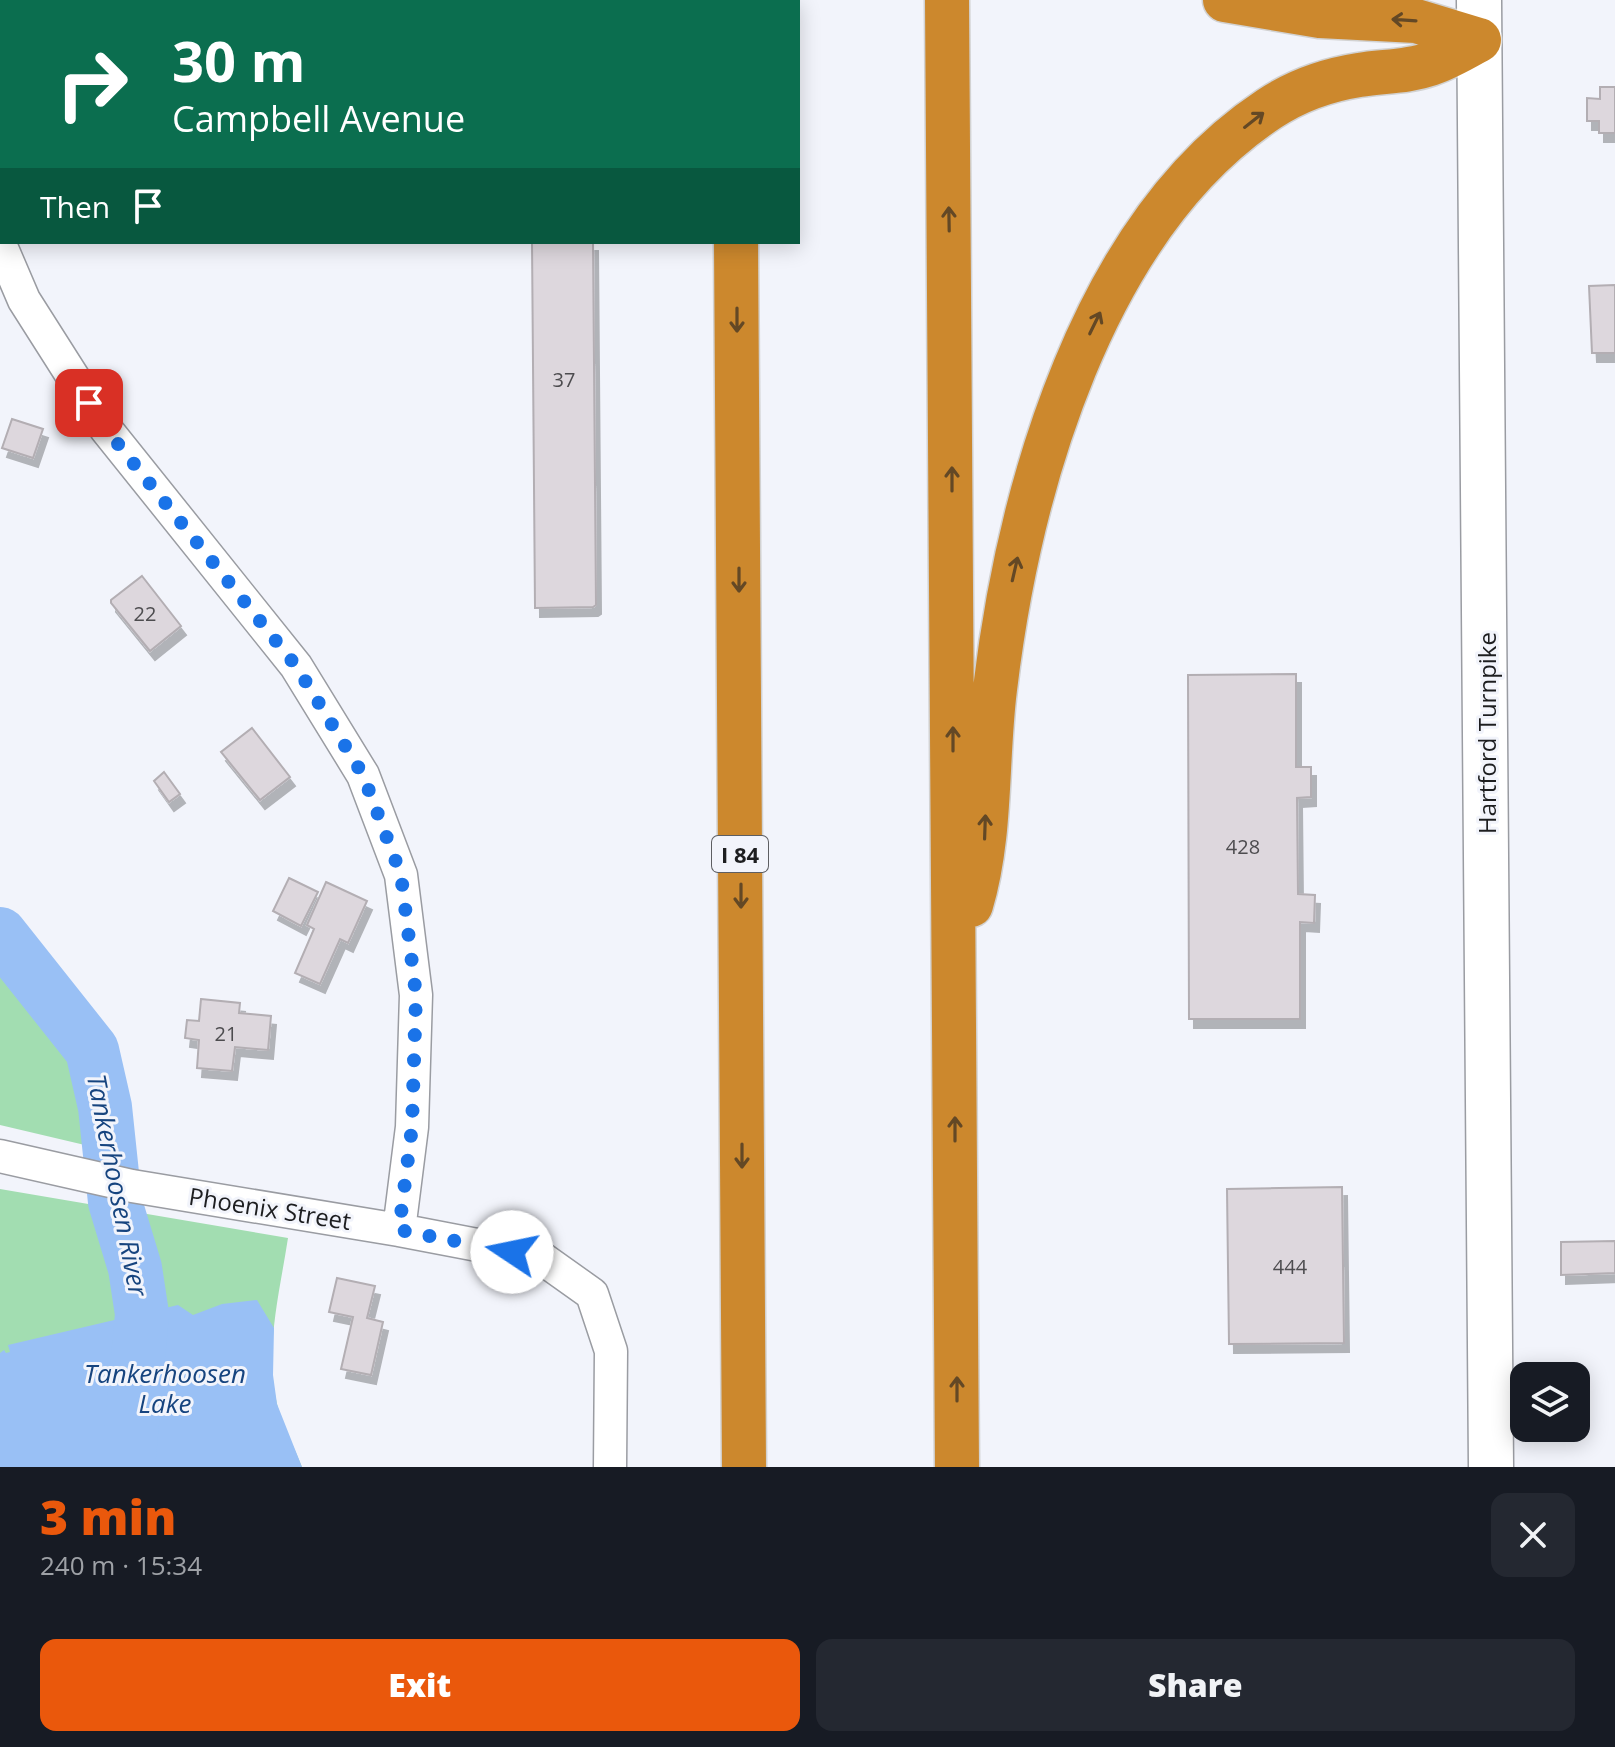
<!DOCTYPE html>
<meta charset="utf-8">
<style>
body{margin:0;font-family:"Open Sans",sans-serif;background:#242831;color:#f1f3f6;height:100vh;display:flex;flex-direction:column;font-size:30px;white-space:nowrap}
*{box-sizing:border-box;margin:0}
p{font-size:26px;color:#9ea1a6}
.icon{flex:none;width:44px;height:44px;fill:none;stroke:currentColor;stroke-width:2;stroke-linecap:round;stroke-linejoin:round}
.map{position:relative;height:1467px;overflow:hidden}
.drawer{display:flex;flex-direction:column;background:#171b24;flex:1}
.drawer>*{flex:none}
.hud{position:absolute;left:0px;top:0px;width:800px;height:244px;box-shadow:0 4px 20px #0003;background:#0b6e4f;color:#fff;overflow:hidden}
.tools{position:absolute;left:1510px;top:1362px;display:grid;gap:16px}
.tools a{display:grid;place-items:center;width:80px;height:80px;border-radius:16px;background:#171b24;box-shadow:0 4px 20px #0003;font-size:40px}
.pin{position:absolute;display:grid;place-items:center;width:68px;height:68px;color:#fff;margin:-34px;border-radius:16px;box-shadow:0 4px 12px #0006}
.me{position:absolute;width:88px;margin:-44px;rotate:281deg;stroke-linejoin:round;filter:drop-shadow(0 0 6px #0008)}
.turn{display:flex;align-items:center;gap:28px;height:168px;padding:0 40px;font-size:36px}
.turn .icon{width:104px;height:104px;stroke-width:2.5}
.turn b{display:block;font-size:56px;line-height:68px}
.then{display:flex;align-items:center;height:76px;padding:0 40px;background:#0003;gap:16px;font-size:30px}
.round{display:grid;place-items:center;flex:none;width:84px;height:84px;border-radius:16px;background:#242831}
.summary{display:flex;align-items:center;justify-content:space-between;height:136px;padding:0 40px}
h1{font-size:48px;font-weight:800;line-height:60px;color:#ea580c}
.cta{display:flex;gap:16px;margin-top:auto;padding:16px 40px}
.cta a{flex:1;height:92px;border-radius:16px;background:#ea580c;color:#fff;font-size:32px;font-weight:800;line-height:92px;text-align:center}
.cta a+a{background:#242831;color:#f1f3f6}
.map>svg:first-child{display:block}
.green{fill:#a2ddb1}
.water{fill:#99c0f5}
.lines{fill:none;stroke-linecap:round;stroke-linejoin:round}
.river{stroke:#99c0f5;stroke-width:54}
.building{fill:#ddd7dd;stroke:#b3aeb3;stroke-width:2;filter:url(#shadow)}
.street-casing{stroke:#9a9ca2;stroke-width:35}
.secondary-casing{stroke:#9a9ca2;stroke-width:47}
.highway-casing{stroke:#d2d2d2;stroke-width:47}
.street{stroke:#fff;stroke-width:32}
.secondary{stroke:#fff;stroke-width:44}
.highway{stroke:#cc882d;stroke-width:44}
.oneway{stroke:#634825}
.route{stroke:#1a73e8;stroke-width:14;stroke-dasharray:0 25.2}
.labels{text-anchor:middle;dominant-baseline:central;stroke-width:6;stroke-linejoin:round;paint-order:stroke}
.number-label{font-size:20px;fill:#4d4c4f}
.shield{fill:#f2f4fb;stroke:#5d5e62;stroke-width:2}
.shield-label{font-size:22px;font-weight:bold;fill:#1d1e20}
.street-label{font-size:24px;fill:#1d1e20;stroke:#f2f4fb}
.water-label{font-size:26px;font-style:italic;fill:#16447f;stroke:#f2f4fb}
</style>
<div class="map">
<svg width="1615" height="1467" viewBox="0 0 1615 1467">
<defs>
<filter id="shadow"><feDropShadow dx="5" dy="9" stdDeviation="0" flood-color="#0004"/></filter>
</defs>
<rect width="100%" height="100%" fill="#f2f4fb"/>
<path class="green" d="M0 933 73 1026 102 1094 106 1150 0 1125Z
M0 1189 288 1238C280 1291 264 1350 277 1404 282 1425 294 1446 302 1467H0Z"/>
<path class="water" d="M257 1300 274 1328 273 1375 277 1404 302 1467H0V1353L4 1350 6 1353 10 1352 8 1345 178 1305 193 1315 222 1304Z"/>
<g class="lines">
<path class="river" d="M0 934 92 1050 105 1107 115 1202 135 1268 142 1314 128 1467"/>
</g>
<path class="building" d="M386 0H440V2H386Z
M1600 87H1615V133H1599V121H1587V98L1600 99Z
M532 242H593L596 605 593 607 535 608Z
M1615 285V353H1592L1589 286Z
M12 419 43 429 33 458 2 448Z
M142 576 181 626 150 651 111 603V600Z
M1296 674V767H1311V797L1297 798 1298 894 1315 895 1314 923 1300 922V1019H1189L1188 675Z
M252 728 290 777 260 800 221 752Z
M164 772 180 794 169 802 154 781Z
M289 878 318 892 301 926 273 911Z
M326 882 367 901 348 943 340 939 320 984 295 973 314 929 307 925Z
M201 999 240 1003 239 1013 271 1016 268 1050 235 1047 232 1071 197 1068 199 1040 185 1038 187 1020 199 1021Z
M1342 1187 1344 1343 1229 1344 1227 1189Z
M1615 1241V1273L1561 1275V1242Z
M337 1278 375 1286 367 1318 383 1322 371 1375 341 1369 353 1317 329 1312Z"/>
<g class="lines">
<defs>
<path id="street" d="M0 244 24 300 106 429 296 666 363 775 401 875 416 995 412 1127 399 1230
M0 1156 132 1186 399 1230 540 1257 592 1294 611 1351 610 1467"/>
<path id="secondary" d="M1479 0 1491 1467"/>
<path id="highway" d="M735 0V2
M947 0 957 1467
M1225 0 1320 16 1416 21 1479 40
M736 242 744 1467
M971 905C992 835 986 761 995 689 1019 490 1092 226 1269 109 1296 91 1327 80 1359 75 1383 71 1407 72 1430 64 1448 58 1463 49 1479 40"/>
</defs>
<use href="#street" class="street-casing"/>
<use href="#secondary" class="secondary-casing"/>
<use href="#highway" class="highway-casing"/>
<use href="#street" class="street"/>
<use href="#secondary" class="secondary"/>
<use href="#highway" class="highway"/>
</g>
<defs><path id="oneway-shaft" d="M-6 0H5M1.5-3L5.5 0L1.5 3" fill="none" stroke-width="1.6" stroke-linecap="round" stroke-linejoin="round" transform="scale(2)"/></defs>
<g class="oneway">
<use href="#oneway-shaft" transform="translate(1404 20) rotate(-176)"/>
<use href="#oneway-shaft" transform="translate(1254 120) rotate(-38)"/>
<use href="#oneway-shaft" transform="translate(949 219) rotate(-91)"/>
<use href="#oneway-shaft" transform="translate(737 320) rotate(90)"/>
<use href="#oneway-shaft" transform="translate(1095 323) rotate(-64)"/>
<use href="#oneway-shaft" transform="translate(952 479) rotate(-90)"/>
<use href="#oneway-shaft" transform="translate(1015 569) rotate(-77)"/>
<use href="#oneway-shaft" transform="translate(739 580) rotate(90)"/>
<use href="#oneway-shaft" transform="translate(953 739) rotate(-90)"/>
<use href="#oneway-shaft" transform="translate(985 827) rotate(-88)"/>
<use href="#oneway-shaft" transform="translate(741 896) rotate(90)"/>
<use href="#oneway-shaft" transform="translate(955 1129) rotate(-90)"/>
<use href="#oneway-shaft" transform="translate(742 1156) rotate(90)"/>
<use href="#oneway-shaft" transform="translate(957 1389) rotate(-90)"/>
</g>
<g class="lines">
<path class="route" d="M89 403 106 429 296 666 363 775 401 875 416 995 412 1127 399 1230 512 1252"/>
</g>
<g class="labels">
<g class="number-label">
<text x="564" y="379">37</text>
<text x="145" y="613">22</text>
<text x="1243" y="846">428</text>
<text x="226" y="1033">21</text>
<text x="1290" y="1266">444</text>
</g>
<rect class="shield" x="712" y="836" width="56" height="36" rx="6"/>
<g class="shield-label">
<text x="740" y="854">I 84</text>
</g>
<g class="street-label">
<text transform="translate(1486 733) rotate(-90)">Hartford Turnpike</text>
<text transform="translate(270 1208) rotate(9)">Phoenix Street</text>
</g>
<g class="water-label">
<text transform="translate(118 1185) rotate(79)">Tankerhoosen River</text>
<text x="165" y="1373">Tankerhoosen<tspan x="165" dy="30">Lake</tspan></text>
</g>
</g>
</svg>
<div class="tools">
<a><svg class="icon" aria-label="layers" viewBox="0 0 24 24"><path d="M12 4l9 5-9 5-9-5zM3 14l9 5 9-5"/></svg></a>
</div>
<div class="pin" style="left:89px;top:403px;background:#d93025"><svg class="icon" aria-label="arrive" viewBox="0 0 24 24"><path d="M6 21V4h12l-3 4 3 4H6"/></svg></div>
<svg class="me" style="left:512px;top:1252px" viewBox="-20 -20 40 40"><circle r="19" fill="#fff"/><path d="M0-13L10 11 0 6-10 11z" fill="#1a73e8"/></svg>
<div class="hud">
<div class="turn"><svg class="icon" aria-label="right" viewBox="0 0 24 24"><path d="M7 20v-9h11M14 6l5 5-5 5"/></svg><div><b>30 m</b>Campbell Avenue</div></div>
<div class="then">Then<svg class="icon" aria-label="arrive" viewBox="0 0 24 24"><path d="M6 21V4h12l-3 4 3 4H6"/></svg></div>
</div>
</div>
<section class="drawer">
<div class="summary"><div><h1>3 min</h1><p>240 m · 15:34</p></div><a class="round"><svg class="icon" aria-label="close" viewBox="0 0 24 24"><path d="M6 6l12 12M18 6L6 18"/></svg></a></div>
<div class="cta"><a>Exit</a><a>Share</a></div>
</section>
